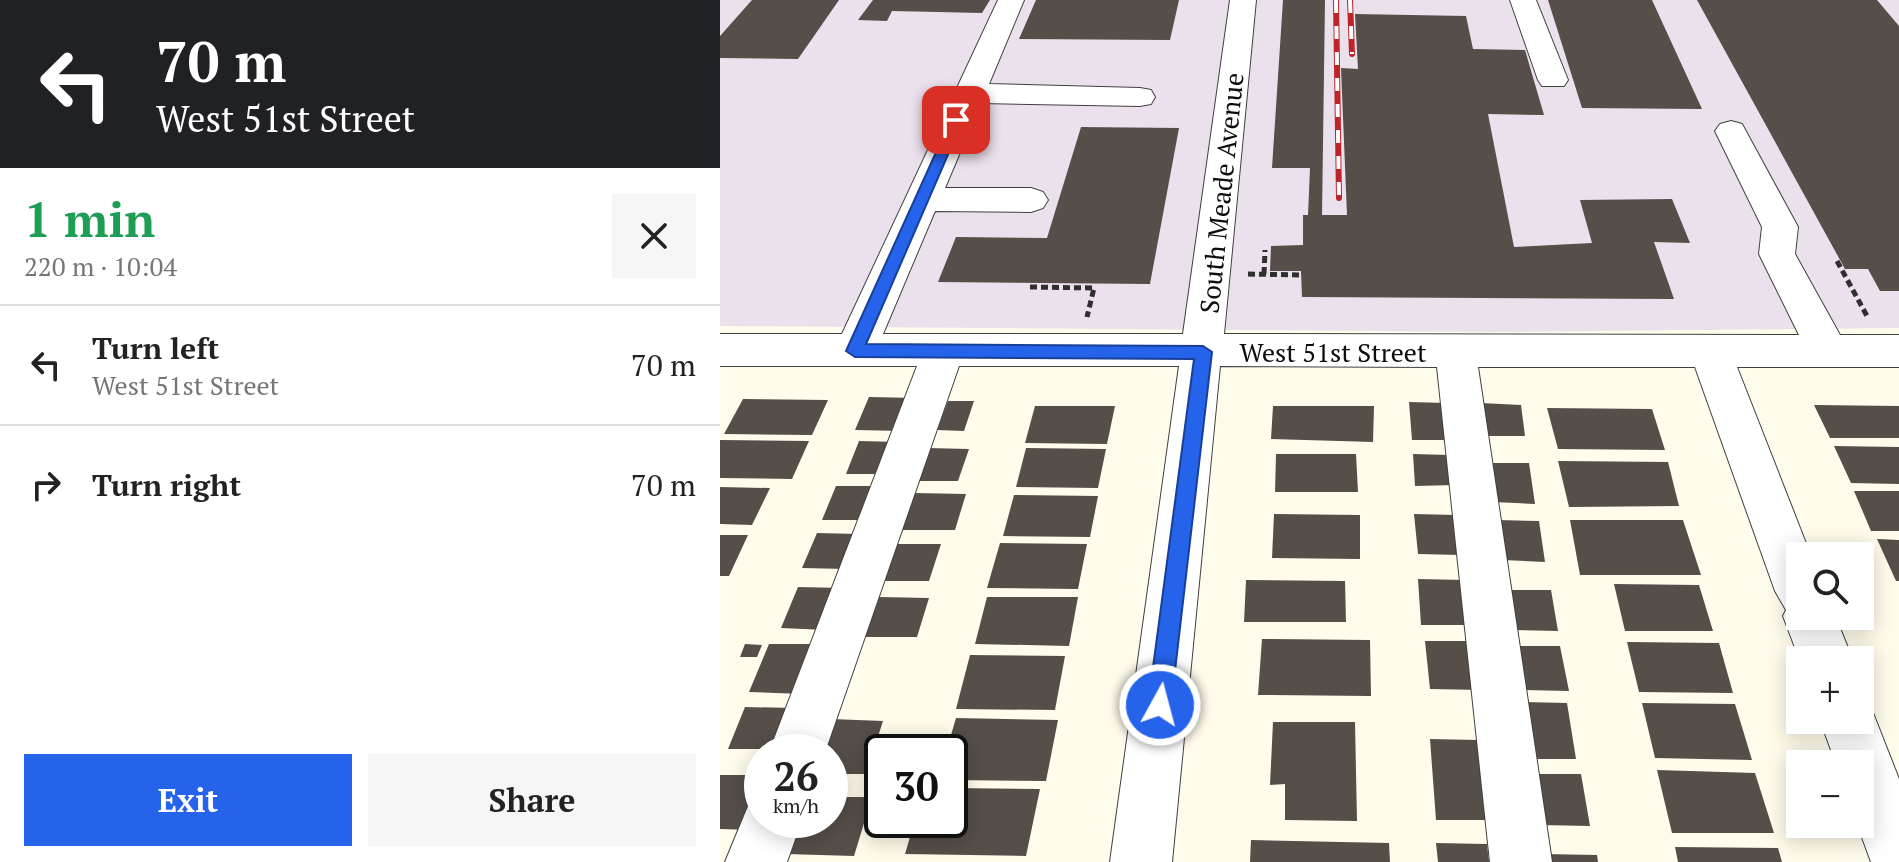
<!DOCTYPE html>
<meta charset="utf-8">
<style>
body{margin:0;font-family:"PT Serif",serif;background:#f6f6f6;color:#222;height:100vh;display:flex;flex-direction:column;font-size:30px;white-space:nowrap}
*{box-sizing:border-box;margin:0}
p{font-size:26px;color:#767676}
.icon{flex:none;width:44px;height:44px;fill:none;stroke:currentColor;stroke-width:2;stroke-linecap:round;stroke-linejoin:round}
.map{position:relative;flex:1;overflow:hidden}
.sheet{display:flex;flex-direction:column;background:#fff;width:720px}
.sheet>*{flex:none}
.hud{background:#202124;color:#fff;overflow:hidden}
.fabs{position:absolute;left:1066px;top:542px;display:grid;gap:16px}
.fabs a{display:grid;place-items:center;width:88px;height:88px;border-radius:0px;background:#fff;box-shadow:0 4px 20px #0003;font-size:40px}
.speed{position:absolute;left:24px;top:734px;display:flex;gap:16px;font-size:40px;font-weight:700;text-align:center}
.speed>*{display:grid;place-content:center;width:104px;height:104px;border-radius:50%;background:#fff;box-shadow:0 4px 20px #0003;line-height:1}
.speed small{font-size:20px;font-weight:400}
.speed .limit{border:4px solid #111;border-radius:12px;background:#fff;color:#111}
.pin{position:absolute;display:grid;place-items:center;width:68px;height:68px;color:#fff;margin:-34px;border-radius:16px;box-shadow:0 4px 12px #0006}
.me{position:absolute;width:88px;margin:-44px;rotate:7deg;stroke-linejoin:round;filter:drop-shadow(0 0 6px #0008)}
.turn{display:flex;align-items:center;gap:28px;height:168px;padding:0 24px;font-size:36px}
.turn .icon{width:104px;height:104px;stroke-width:2.5}
.turn b{display:block;font-size:56px;line-height:68px}
.round{display:grid;place-items:center;flex:none;width:84px;height:84px;border-radius:0px;background:#f6f6f6}
.headline{display:flex;align-items:center;justify-content:space-between;height:136px;padding:0 24px}
h1{font-size:48px;font-weight:800;line-height:60px;color:#1e9e55}
.button{display:flex;gap:16px;margin-top:auto;padding:16px 24px}
.button a{flex:1;height:92px;border-radius:0px;background:#2563eb;color:#fff;font-size:32px;font-weight:800;line-height:92px;text-align:center}
.button a+a{background:#f6f6f6;color:#222}
ul{padding:0;list-style:none}
li{display:flex;align-items:center;gap:24px;height:120px;padding:0 24px;border-top:2px solid #e0e0e0}
li div{flex:1}
li b{display:block;font-size:30px}
li em{font-style:normal}
main{display:flex;flex:1;min-height:0}
.map>svg:first-child{display:block}
.industrial{fill:#ebe1ec}
.building{fill:#554e49}
.lines{fill:none;stroke-linecap:round;stroke-linejoin:round}
.minor-casing{stroke:#404040;stroke-width:2}
.path{stroke:#2f2f2f;stroke-width:5;stroke-dasharray:7 4;stroke-linecap:butt}
.minor{fill:#fff;fill-rule:evenodd}
.rail-casing{stroke:#bd2428;stroke-width:6}
.rail{stroke:#fff;stroke-width:4;stroke-dasharray:13;stroke-linecap:butt}
.route{fill:#2563eb;stroke:#184099;stroke-width:2}
.labels{text-anchor:middle;dominant-baseline:central;stroke-width:8;stroke-linejoin:round;paint-order:stroke}
.street-label{font-size:26px;fill:#0d0d0d;stroke:#fff}
</style>
<main>
<section class="sheet">
<div class="hud">
<div class="turn"><svg class="icon" aria-label="left" viewBox="0 0 24 24"><path d="M17 20v-9H6M10 6l-5 5 5 5"/></svg><div><b>70 m</b>West 51st Street</div></div>
</div>
<div class="headline"><div><h1>1 min</h1><p>220 m · 10:04</p></div><a class="round"><svg class="icon" aria-label="close" viewBox="0 0 24 24"><path d="M6 6l12 12M18 6L6 18"/></svg></a></div>
<ul>
<li><svg class="icon" aria-label="left" viewBox="0 0 24 24"><path d="M17 20v-9H6M10 6l-5 5 5 5"/></svg><div><b>Turn left</b><p>West 51st Street</p></div><em>70 m</em></li>
<li><svg class="icon" aria-label="right" viewBox="0 0 24 24"><path d="M7 20v-9h11M14 6l5 5-5 5"/></svg><div><b>Turn right</b></div><em>70 m</em></li>
</ul>
<div class="button"><a>Exit</a><a>Share</a></div>
</section>
<div class="map">
<svg width="1179" height="862" viewBox="0 0 1179 862">
<rect width="100%" height="100%" fill="#fffcec"/>
<path class="industrial" d="M0 0H1179V328L777 332 0 326Z"/>
<path class="building" d="M32 0H119L78 59 0 58V36Z
M153 0H270L262 13 172 11 167 21 138 20Z
M316 0H459L450 40 299 39Z
M563 0H605L602 215H627L621 68 638 69 635 14 746 16 753 49 805 50 824 115 768 114 794 247 872 243 860 200 952 199 970 243 934 242 954 299 582 297 581 271H550L551 246 583 245V215H588L590 168H552Z
M828 0H932L982 109 862 108Z
M977 0H1157L1179 26V291H1160L1148 269H1125Z
M361 127 459 128 430 284 218 282 236 237 327 238Z
M149 397 196 398 183 431 135 430Z
M23 399 108 400 92 435 4 434Z
M228 401H254L244 431 217 430Z
M689 402 728 403 732 440H692Z
M761 403 801 405 805 436H767Z
M1094 405 1179 406V438H1110Z
M315 406H395L387 444 305 443Z
M553 406H654L653 442 551 439Z
M827 408 932 409 945 450 838 449Z
M0 440 89 441 72 479 0 478Z
M139 441 180 442 167 474H126Z
M1114 446 1179 447V484L1131 483Z
M208 448 249 449 238 481H197Z
M306 448 386 449 378 488 296 487Z
M556 454H636L638 492H555Z
M693 454 730 455 735 485 695 486Z
M838 461 948 462 959 506 849 507Z
M768 463H809L815 504 774 502Z
M116 486H156L143 520H102Z
M0 487 50 488 32 525 0 524Z
M1134 491H1179V531H1151Z
M194 493 246 494 235 530H181Z
M294 495 378 496 370 537 283 536Z
M554 514 640 515V559L552 558Z
M694 514 736 515 741 555 698 554Z
M778 520 819 521 825 562 782 560Z
M850 520H963L981 575H860Z
M97 533 139 534 126 569 82 568Z
M0 535H28L9 576H0Z
M1157 539 1179 540V581H1176Z
M280 543 367 544 358 589 267 588Z
M177 544H221L209 581H165Z
M698 579 745 580 749 625H701Z
M526 580 625 581 626 622H524Z
M894 584 979 585 993 631H905Z
M78 587 122 588 106 630 61 628Z
M787 590H831L838 631 793 630Z
M159 597 209 598 197 637H145Z
M267 597H358L349 646 255 644Z
M542 639 650 640 651 696 538 695Z
M705 641H757L762 690 710 689Z
M907 642 999 643 1013 693 919 692Z
M25 644 42 645 37 657H20Z
M49 644H103L83 694 29 692Z
M795 646H840L849 691 802 690Z
M250 655 345 656 335 710 236 709Z
M803 702 847 703 856 759H812Z
M922 703 1015 704 1032 760 935 758Z
M25 707 73 708 58 749H8Z
M236 718 338 720 326 781 230 780V752H226Z
M111 719 163 721 146 774H110V752H98Z
M553 722H635L637 821 565 820V784L550 785Z
M710 739 759 740 768 820H716Z
M937 770 1035 773 1054 833H952Z
M811 774H861L870 826 819 825Z
M0 775H42V799L30 830 0 829Z
M230 788 320 789 306 856 185 854 195 820H230Z
M110 797H152L134 856 66 854 78 820H110Z
M531 840 669 843 670 862H530Z
M716 843 767 844 769 862H718Z
M955 847 1058 848 1062 862H958Z
M824 854 877 855 878 862H825Z"/>
<g class="lines">
<defs>
<path id="minor" d="M278 0H304L269 84 420 88 431 90 435 97 431 104 420 106 261 103 225 188H311L323 192 328 200 323 208 311 212 215 211 163 334H463L510 0H536L504 334 1079 335 1039 254 1042 227 995 131 1000 124 1011 121 1022 124 1078 227 1075 254 1120 335H1179V367H1017L1091 556H1080V616H1115L1133 660 1080 661 1063 616 1066 610 1055 591 975 367H758L832 862H770L717 367 500 366 452 862H390L459 366H239L105 752H49L197 366H0V334H122Z
M790 0H816L848 80 844 86H822L818 80Z
M1140 697 1148 700 1179 779V862H1151L1137 824H1140V764H1116L1100 720H1140Z
M42 794V820H82L67 862H5L31 799Z"/>
</defs>
<use href="#minor" class="minor-casing"/>
<path class="path" d="M1117 261 1147 316
M528 274 582 275
M544 274 545 250
M310 287 374 288 367 317"/>
<use href="#minor" class="minor"/>
<defs>
<path id="rail" d="M616 0 619 198
M630 0 632 54"/>
</defs>
<use href="#rail" class="rail-casing"/>
<use href="#rail" class="rail"/>
</g>
<path class="route" d="M232 117 243 120 146 344 483 346 492 352 451 705 448 713 440 717 432 713 428 705 474 359 135 357 126 351Z"/>
<g class="labels">
<g class="street-label">
<text transform="translate(501 193) rotate(-84)">South Meade Avenue</text>
<text x="613" y="352">West 51st Street</text>
</g>
</g>
</svg>
<div class="fabs">
<a><svg class="icon" aria-label="search" viewBox="0 0 24 24"><circle cx="10" cy="10" r="6"/><path d="M15 15l6 6"/></svg></a>
<a>+</a>
<a>−</a>
</div>
<div class="speed"><div>26<small>km/h</small></div><div class="limit">30</div></div>
<div class="pin" style="left:236px;top:120px;background:#d93025"><svg class="icon" aria-label="arrive" viewBox="0 0 24 24"><path d="M6 21V4h12l-3 4 3 4H6"/></svg></div>
<svg class="me" style="left:440px;top:705px" viewBox="-20 -20 40 40"><circle r="17" fill="#2563eb" stroke="#fff" stroke-width="3"/><path d="M0-11L8 9 0 5-8 9z" fill="#fff"/></svg>
</div>
</main>
